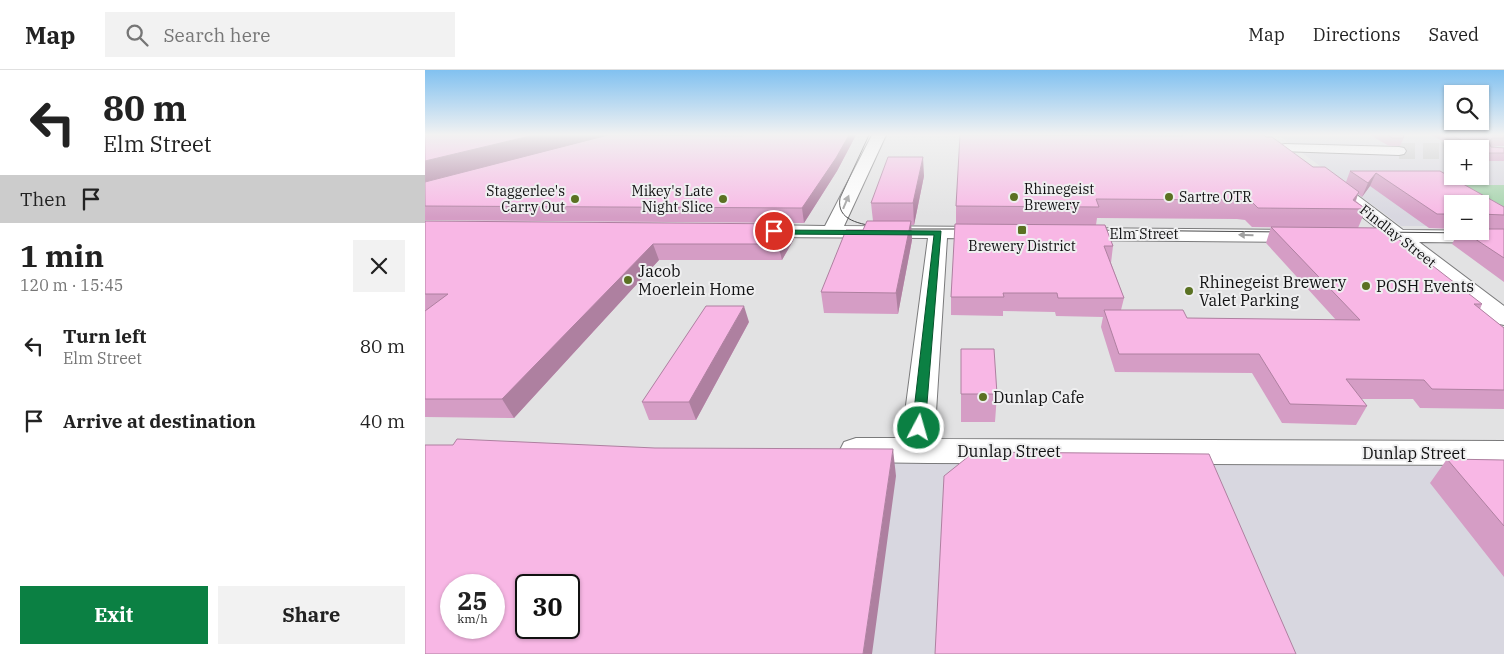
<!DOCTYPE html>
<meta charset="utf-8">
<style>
body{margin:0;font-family:"IBM Plex Serif",serif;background:#f2f2f2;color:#222;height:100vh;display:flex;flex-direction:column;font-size:19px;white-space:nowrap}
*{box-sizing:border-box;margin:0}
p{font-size:16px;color:#767676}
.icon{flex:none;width:28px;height:28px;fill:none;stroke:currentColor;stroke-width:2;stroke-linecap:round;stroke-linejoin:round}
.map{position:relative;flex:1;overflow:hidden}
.side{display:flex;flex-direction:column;background:#fff;width:425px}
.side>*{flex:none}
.guide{background:#fff;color:#222;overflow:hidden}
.controls{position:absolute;left:1019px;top:15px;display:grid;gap:10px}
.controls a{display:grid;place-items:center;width:45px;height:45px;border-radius:0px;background:#fff;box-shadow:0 1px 4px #0004;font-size:25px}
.speed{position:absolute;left:15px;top:504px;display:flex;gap:10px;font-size:25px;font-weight:700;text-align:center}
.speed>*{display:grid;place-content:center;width:65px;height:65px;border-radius:50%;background:#fff;box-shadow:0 1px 4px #0004;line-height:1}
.speed small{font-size:12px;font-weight:400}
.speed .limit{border:2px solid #111;border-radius:8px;background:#fff;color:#111}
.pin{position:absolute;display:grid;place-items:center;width:42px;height:42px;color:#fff;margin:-21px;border:2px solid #fff;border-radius:50%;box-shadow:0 1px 5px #0007}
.me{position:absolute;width:55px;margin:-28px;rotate:6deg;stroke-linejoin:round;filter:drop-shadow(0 0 4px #0008)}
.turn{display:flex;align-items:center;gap:18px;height:105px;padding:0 20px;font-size:22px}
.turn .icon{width:65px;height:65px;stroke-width:2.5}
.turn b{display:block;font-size:35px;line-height:42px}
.then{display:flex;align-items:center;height:48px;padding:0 20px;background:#0003;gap:10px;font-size:19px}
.round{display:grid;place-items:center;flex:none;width:52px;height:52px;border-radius:0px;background:#f2f2f2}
.summary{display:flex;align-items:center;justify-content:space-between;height:85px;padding:0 20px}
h1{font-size:30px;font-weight:800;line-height:38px}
.action{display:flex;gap:10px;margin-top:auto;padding:10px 20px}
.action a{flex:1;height:58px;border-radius:0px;background:#0b8043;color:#fff;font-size:20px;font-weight:800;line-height:58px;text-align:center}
.action a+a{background:#f2f2f2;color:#222}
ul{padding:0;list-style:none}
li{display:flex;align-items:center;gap:15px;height:75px;padding:0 20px}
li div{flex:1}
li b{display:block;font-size:19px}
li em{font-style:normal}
header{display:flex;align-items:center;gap:30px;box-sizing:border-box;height:70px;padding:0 25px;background:#fff;border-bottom:1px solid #e0e0e0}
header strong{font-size:24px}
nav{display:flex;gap:28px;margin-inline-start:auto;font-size:18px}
.search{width:350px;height:45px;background:#f2f2f2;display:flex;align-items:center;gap:12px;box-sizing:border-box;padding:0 18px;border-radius:0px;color:#767676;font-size:19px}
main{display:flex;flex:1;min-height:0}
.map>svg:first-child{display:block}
.built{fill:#d8d7e0;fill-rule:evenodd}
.green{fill:#a1d2a8}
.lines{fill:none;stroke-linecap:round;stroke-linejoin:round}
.minor-tunnel{stroke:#c3c3c4;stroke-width:16;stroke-dasharray:16 8;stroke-linecap:butt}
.minor-casing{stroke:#7a7a7b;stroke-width:2}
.minor{fill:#fff;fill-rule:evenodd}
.tram{stroke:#484849;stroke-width:1}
.wall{fill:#d59dc5}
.shaded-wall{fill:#ae80a0}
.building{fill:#f8b7e5;stroke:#ae80a0;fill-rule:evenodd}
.oneway{fill:#a0a0a0}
.route{fill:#0b8043;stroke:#07532c}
.poi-dot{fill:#5a7122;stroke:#efeff0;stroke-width:2}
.labels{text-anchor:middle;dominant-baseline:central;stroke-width:4;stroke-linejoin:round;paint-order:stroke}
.far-poi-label{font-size:14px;fill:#111112;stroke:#efeff0;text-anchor:start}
.far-street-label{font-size:14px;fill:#111112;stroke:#efeff0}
.poi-label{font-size:16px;fill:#111112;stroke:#efeff0;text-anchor:start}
.street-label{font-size:16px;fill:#111112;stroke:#efeff0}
</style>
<header>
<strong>Map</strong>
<div class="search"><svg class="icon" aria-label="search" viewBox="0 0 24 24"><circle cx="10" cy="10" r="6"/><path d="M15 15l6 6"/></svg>Search here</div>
<nav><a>Map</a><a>Directions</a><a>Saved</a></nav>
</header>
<main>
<section class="side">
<div class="guide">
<div class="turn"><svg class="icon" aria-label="left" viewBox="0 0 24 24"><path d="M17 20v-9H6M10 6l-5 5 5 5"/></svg><div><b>80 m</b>Elm Street</div></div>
<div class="then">Then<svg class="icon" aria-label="arrive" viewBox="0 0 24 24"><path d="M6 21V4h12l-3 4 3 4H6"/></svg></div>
</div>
<div class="summary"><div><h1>1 min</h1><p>120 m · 15:45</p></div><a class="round"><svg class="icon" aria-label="close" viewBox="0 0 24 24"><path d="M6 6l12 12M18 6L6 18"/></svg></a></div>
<ul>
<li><svg class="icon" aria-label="left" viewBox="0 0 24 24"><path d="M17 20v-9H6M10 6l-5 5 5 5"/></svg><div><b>Turn left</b><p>Elm Street</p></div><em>80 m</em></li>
<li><svg class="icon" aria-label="arrive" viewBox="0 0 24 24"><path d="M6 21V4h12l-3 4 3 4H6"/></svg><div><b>Arrive at destination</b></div><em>40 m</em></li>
</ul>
<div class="action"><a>Exit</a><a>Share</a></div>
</section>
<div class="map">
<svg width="1079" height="584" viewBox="0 0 1079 584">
<rect width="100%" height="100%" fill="#e2e2e3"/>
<path class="built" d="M853 65H1079V157L1055 134H1028L1027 156H976ZM1028 79H1055V106H1028Z
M0 386 1079 397V584H0ZM26 515H69V558H26ZM101 515H144V558H101Z"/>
<path class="green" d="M1017 115H1079V151L1055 134Z"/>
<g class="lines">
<path class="minor-tunnel" d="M974 81H1028"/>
<defs>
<path id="minor" d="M447 65H461L419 156 566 157 573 159 576 163 573 167 566 169 522 168 510 358 514 369 1079 371V395L502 393 431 392 419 388 415 380 419 372 431 368H482L478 358 503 168 331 167 324 165 321 161 324 157 331 155 400 156Z
M860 74 974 77 979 78 981 81 979 84 974 85 855 81 853 78 855 75Z
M910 112 916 113 978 160 1079 161V173L994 172 1079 236V255L1070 253 969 172 924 170 921 166 924 162 954 160 904 121 902 117 904 113Z
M646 158 881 160 888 162 891 166 888 170 881 172 646 170 639 168 636 164 639 160Z"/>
</defs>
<use href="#minor" class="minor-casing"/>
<use href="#minor" class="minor"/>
<path class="tram" d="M444 65 415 128C411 151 436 154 454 157
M472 159H544
M669 160 859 162
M949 162 1047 163"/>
</g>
<path class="wall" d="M0 65 318 66 319 65H431L412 101 379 153 0 150Z
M740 65H839L888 97 921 112 925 101H1015L1079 137V212L1027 174 1034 161H1055V134H1028V159L1004 158 945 116 937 127 933 124 931 131 941 139 933 158 827 157 820 150 812 149 672 148 671 155 688 176 686 193 699 228 696 240 762 248 911 250 841 173 846 157 1057 234 1055 239 1079 258V339L995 338 988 329H936L942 336 931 355 857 353 827 303 690 302 676 257 678 247 631 246 630 242 578 241V246L526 245V227L531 154V136L660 66H741Z
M945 65H980L975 76H964Z
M1006 65H1079V76H1066L1079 78V91H1058L1055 90V79H1033Z
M499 106 489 155H486L487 170 473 244 399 243 396 222 448 151 446 133Z
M0 151 369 169 357 190H234L89 348 0 347Z
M324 252 271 350H224L217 332Z
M536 279 572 324 570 352H536Z
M1022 389 1079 390V507L1005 413Z"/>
<path class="shaded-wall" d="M109 65H187L0 112V91Z
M424 65H431L412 101 379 153 377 138Z
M498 87 499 106 489 155 488 133Z
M951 103 945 116 937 127 943 113Z
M934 122 927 139 928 130Z
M486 151 487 170 473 244 471 223Z
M366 154 369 169 357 190 353 174Z
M228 174 234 190 89 348 77 329Z
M319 236 324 252 271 350 264 332Z
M468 379 471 406 447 584H438Z"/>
<path class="building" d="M0 65H109L0 91Z
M183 65 318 66 319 65H424L411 88 377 138 0 136V112Z
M535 65 758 66 757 65H839L841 67H847L888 97H900L934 122 928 130 941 139 833 138 826 131 817 130 671 129 674 137 531 136Z
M963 65H979L978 68H967Z
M1026 65H1079V68H1067L1064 72 1066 77 1079 78V83H1063Z
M463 87H498L488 133H446Z
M925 101H1015L1079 137V145L1055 144V134H1028V144H1012L951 103 943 113Z
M0 151 366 154 353 174H228L77 329H0V241L23 224H0Z
M442 151H486L471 223 396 222 421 160H438Z
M530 154 680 155 688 176H679L699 228H633L632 223H578L579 227H526Z
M846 157 959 158 1057 234H1049L1079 258V320L1007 319 999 310 921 309 942 336 865 334 834 284H694L679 240H758L762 248 935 250Z
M1055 159H1079V188L1038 161H1055Z
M281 236H319L264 332H217Z
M536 279H569L572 324H536Z
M32 369 230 378 468 379 438 584H0V375H28ZM26 515H69V558H26ZM101 515H144V558H101Z
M549 382 784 384 871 584H510L519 406Z
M1022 389 1079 390V456Z"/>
<defs><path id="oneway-solid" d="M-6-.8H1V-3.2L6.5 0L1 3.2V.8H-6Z" transform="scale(1.25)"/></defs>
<g class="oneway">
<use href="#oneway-solid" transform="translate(421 132) rotate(-67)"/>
<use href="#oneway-solid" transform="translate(821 165) rotate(-179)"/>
</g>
<linearGradient id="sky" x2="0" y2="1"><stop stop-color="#81c1f0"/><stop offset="0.44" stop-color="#f2f2f2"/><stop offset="1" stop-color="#f2f2f2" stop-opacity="0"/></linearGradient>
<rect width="1079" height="147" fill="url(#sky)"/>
<path class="route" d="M346 160 516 161 500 358 498 362H489L487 358 509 165 349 164 345 161Z"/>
<g class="poi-dot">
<circle cx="589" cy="127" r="5"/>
<circle cx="744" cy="127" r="5"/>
<circle cx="150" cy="129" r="5"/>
<circle cx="298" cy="129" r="5"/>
<rect x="592" y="155" width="10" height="10" rx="2.5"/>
<circle cx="203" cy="210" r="5"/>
<circle cx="941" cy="216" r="5"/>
<circle cx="764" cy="221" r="5"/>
<circle cx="558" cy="327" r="5"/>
</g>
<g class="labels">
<g class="far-poi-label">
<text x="599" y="119">Rhinegeist<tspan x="599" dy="16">Brewery</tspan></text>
<text x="140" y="121" text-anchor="end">Staggerlee's<tspan x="140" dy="16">Carry Out</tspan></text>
<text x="288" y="121" text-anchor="end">Mikey's Late<tspan x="288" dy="16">Night Slice</tspan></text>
<text x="754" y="127">Sartre OTR</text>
<text x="597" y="176" text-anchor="middle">Brewery District</text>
</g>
<g class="far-street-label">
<text x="719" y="164">Elm Street</text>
<text transform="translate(973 166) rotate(38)">Findlay Street</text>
</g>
<g class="poi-label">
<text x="213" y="201">Jacob<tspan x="213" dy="18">Moerlein Home</tspan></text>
<text x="774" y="212">Rhinegeist Brewery<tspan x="774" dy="18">Valet Parking</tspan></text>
<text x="951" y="216">POSH Events</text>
<text x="568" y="327">Dunlap Cafe</text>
</g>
<g class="street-label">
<text x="584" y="381">Dunlap Street</text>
<text x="989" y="383">Dunlap Street</text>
</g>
</g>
</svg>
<div class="controls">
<a><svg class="icon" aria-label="search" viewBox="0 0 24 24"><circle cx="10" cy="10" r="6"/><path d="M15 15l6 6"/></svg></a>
<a>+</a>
<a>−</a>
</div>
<div class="speed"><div>25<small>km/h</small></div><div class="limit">30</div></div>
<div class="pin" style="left:349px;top:161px;background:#d93025"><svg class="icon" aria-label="arrive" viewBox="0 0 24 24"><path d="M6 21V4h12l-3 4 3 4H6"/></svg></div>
<svg class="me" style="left:494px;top:358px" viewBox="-20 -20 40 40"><circle r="17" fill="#0b8043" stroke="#fff" stroke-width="3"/><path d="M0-11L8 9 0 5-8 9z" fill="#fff"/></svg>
</div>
</main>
